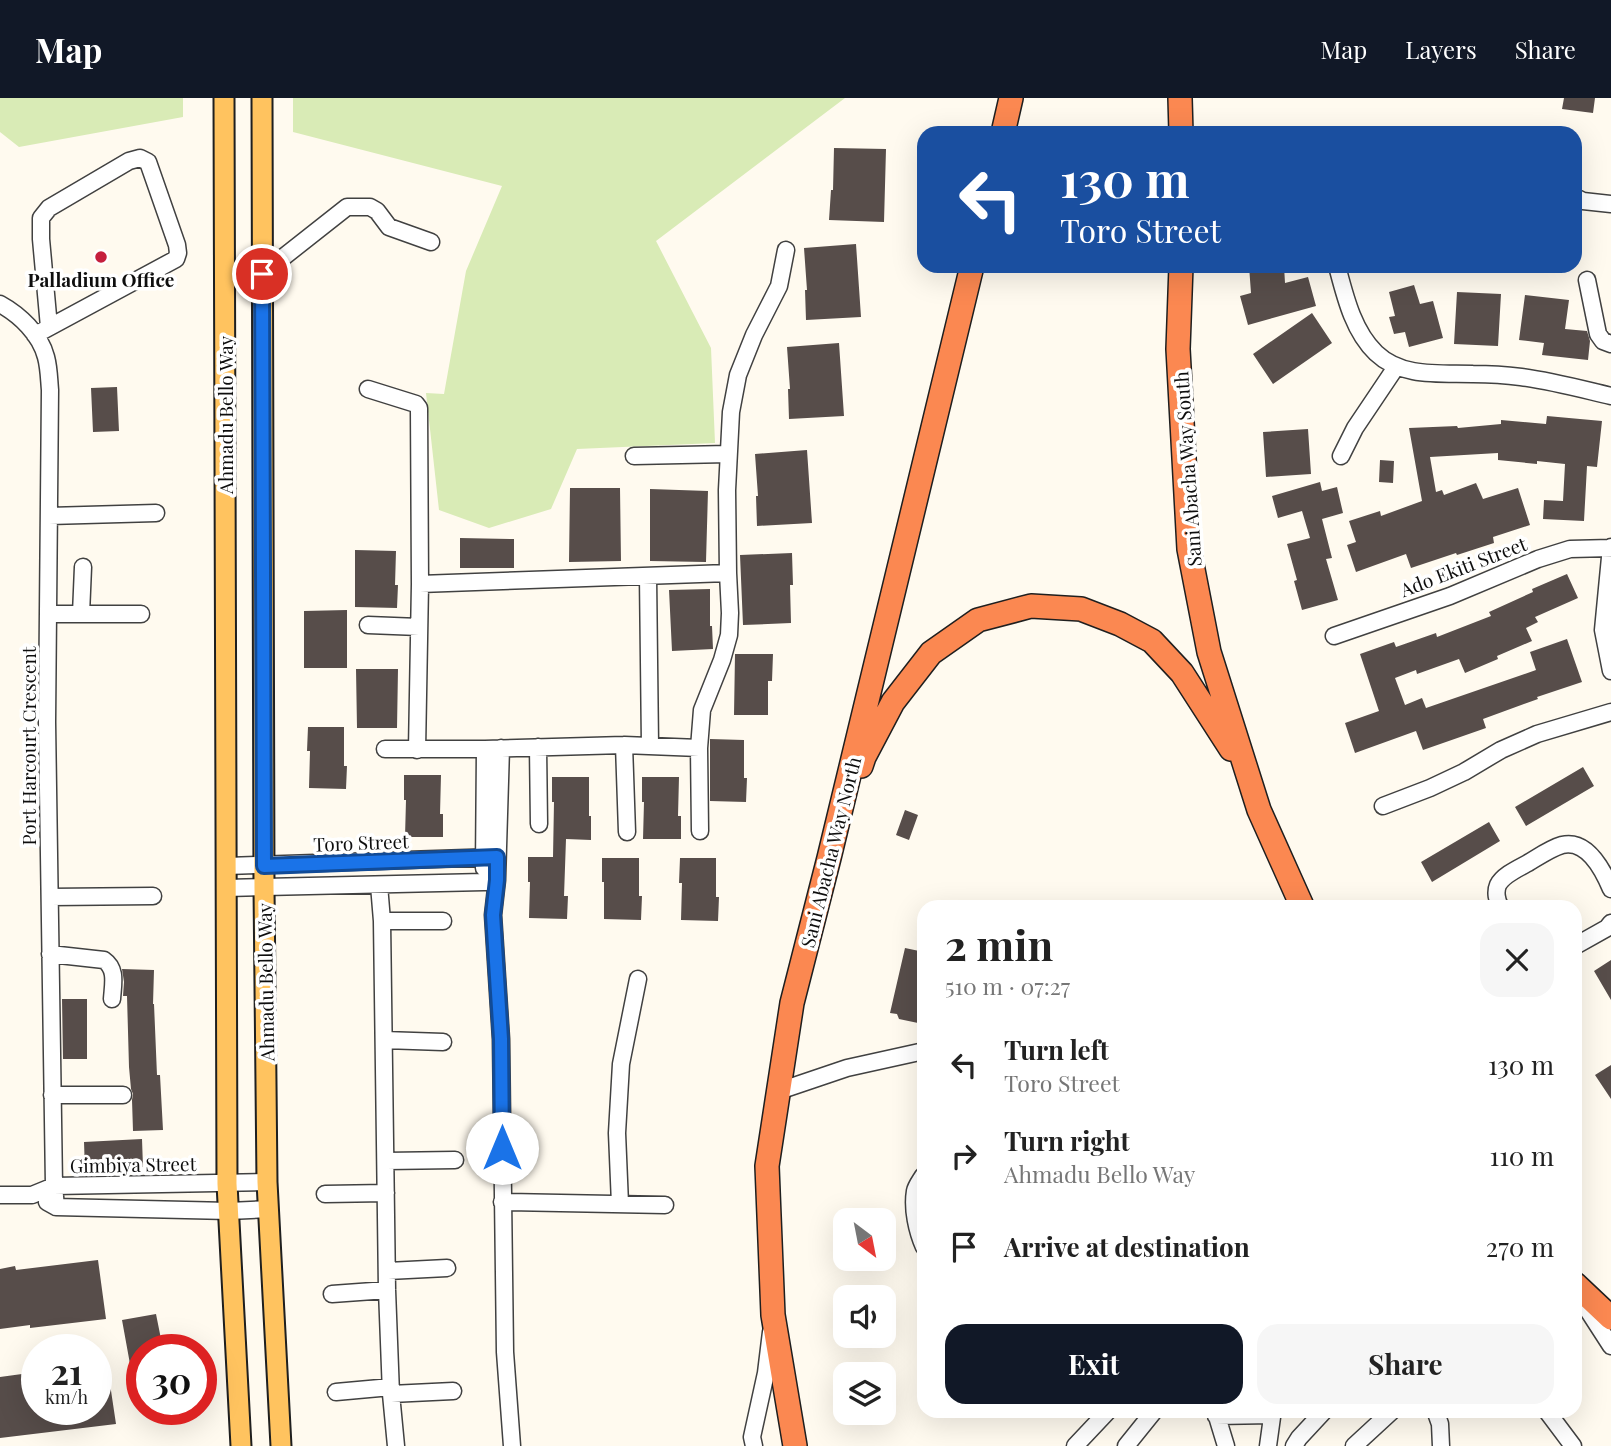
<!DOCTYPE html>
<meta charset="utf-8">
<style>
body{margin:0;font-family:"Playfair Display",serif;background:#f6f6f6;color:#222;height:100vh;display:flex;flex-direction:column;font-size:26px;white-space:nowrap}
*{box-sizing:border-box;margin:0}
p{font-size:23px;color:#767676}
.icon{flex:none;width:38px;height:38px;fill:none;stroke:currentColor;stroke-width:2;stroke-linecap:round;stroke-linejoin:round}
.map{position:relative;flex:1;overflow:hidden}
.side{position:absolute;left:917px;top:802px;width:665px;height:518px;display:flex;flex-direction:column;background:#fff;border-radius:21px;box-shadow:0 7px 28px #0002}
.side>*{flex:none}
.guide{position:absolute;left:917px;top:28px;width:665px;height:147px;border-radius:21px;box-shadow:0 7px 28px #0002;background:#1a4fa0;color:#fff;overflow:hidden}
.needle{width:46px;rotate:148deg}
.buttons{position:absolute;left:833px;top:1110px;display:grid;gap:14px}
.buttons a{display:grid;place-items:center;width:63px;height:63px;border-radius:14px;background:#fff;box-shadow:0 7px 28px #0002;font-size:35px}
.speed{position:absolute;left:21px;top:1236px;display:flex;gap:14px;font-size:35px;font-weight:700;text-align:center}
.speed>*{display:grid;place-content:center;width:91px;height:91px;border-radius:50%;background:#fff;box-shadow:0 7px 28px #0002;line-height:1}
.speed small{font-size:18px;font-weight:400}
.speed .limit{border:10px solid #d22;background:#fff;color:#111}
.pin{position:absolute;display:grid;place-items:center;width:60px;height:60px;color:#fff;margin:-30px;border:4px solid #fff;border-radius:50%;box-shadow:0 2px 7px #0007}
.me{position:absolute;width:77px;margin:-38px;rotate:0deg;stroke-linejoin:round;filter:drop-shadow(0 0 5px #0008)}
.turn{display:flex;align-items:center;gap:24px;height:147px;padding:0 28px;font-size:32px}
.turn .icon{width:91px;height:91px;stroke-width:2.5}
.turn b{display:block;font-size:49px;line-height:60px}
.round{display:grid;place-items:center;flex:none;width:74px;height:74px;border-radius:21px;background:#f6f6f6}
.summary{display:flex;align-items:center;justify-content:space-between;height:119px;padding:0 28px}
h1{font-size:42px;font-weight:700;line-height:52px}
.cta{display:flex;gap:14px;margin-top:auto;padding:14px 28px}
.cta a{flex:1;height:80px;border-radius:21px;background:#111827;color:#fff;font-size:28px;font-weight:700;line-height:80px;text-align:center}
.cta a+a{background:#f6f6f6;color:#222}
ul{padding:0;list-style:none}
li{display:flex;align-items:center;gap:21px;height:91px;padding:0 28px}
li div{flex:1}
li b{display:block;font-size:26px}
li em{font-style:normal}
header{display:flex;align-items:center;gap:42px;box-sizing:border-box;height:98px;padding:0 35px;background:#111827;color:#fff}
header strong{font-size:33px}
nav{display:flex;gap:38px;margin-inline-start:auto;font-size:24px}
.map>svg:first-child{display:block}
.green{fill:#d9ebb6}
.building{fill:#574d4a}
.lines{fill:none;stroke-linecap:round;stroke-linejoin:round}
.minor-casing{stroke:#414141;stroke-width:19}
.major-casing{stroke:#1f1f1f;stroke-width:23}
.highway-casing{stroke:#1f1f1f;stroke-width:26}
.minor{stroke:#fff;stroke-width:16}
.major{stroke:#ffc35f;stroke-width:19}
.highway{stroke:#fb8851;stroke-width:23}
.route-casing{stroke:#114b97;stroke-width:18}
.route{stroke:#1a73e8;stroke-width:12}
.poi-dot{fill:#c51f3d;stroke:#fff;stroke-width:2.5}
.labels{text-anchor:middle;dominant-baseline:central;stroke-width:7;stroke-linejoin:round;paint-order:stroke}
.poi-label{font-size:19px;font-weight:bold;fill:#0e0e0e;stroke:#fff}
.street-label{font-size:19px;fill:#0e0e0e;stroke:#fff}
</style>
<header>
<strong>Map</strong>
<nav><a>Map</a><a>Layers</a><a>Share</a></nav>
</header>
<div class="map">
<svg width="1611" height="1348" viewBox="0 0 1611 1348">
<rect width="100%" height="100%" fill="#fffaef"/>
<path class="green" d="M0 0H183V19L19 49 0 34Z
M293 0H845L656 143 711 250 715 345 577 351 551 411 489 430 439 412 426 295 444 296 466 173 502 88 293 34Z"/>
<path class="building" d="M1564 0H1595L1593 15 1562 11Z
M834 50 886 51 884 124 829 122 831 92H833Z
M856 146 861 219 806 222 805 192H807L804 150Z
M1249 168H1284L1285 185 1308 179 1316 208 1248 227 1240 198 1251 195Z
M1414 187 1420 206 1433 203 1443 240 1409 249 1405 234 1394 236 1389 219 1395 218 1389 194Z
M1457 194 1501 196 1498 248 1454 246Z
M1525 197 1569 202 1565 231 1587 233 1590 243 1588 262 1542 257 1544 245 1519 242Z
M1312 215 1332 245 1273 286 1253 256Z
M839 245 844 318 789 321 788 291H790L787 249Z
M117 289 119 333 93 334 91 290Z
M1547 318 1602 323 1597 369 1587 368 1584 423 1543 421 1544 402 1563 403 1565 366 1537 363V366L1498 362V355L1430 359 1436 394 1442 392 1444 397 1476 385 1483 401 1518 390 1530 427 1493 439 1494 445 1457 457 1456 455 1411 470 1406 456 1356 474 1347 447 1356 444 1349 423 1380 413 1381 418 1422 403 1409 330 1457 328 1458 330 1501 326V322L1546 326Z
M1308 331 1311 376 1266 379 1263 334Z
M807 352 812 425 757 428 756 398H758L755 356Z
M1380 362 1394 363 1393 385 1379 384Z
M1320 384 1322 393 1337 389 1343 415 1322 421 1332 460 1326 461 1338 502 1302 512 1294 483 1297 482 1287 446 1310 440 1302 413 1278 420 1272 398Z
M570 390H620L621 463 569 464Z
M650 391 708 393 706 464 650 463Z
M460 440 514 441V470H460Z
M355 452 396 453 395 487H398L397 510 355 509Z
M792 455 793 487H790L791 525 743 527 740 457Z
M1567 476 1578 500 1535 519 1538 524 1526 530 1532 543 1497 558 1498 561 1465 575 1459 561 1417 576 1416 572 1395 580 1405 607 1422 600 1426 610 1536 572 1530 554 1567 541 1582 584 1537 599 1538 601 1483 621 1486 630 1423 652 1416 633 1355 655 1345 625 1379 613 1360 556 1394 544 1396 549 1436 535 1437 539 1491 518 1489 514 1533 494 1532 491Z
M710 491V528H712L713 551 672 553 669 492Z
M347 512V570H304V513Z
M735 556H773L772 583H768V617H734Z
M356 571H398L397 630H357Z
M308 629H344V668H347L346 691 309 690 310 653H307Z
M710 641 744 642V680H747L746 704 710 703Z
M1583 669 1594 688 1526 728 1515 709Z
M404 677H441L440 716H443V739H405L406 702H404Z
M552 679H589V718H591V742L566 741 564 798H568L567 821 529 820 530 784H528V759H553L554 704H552Z
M642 679H679L678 718H681V741H643L644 704H642Z
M905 712 918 717 909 742 896 737Z
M1489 724 1500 743 1432 784 1421 764Z
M602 760H639V798H642L641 822 604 821V784H602Z
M680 760H716V799H719L718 823 681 822 682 785H679Z
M905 850 924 854V922L919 920 918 925 899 921 897 916 890 915Z
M1611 862V902L1594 873Z
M122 871 154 872 153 906H154L157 977H160L163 1032 133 1033 132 1002 133 996 131 991 129 969 127 898H123L124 884Z
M62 901H87V961H63Z
M1611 967V1001L1595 977Z
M142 1041 143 1069 85 1073 84 1044Z
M98 1162 106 1221 30 1230V1227L0 1231V1171L15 1168 16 1172Z
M156 1216 163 1251H142V1298L136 1299 122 1222Z
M107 1266 116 1326 0 1340V1279L22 1276V1278L37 1276V1311H96V1268Z"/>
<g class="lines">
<defs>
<path id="minor" d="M1575 99 1583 103 1611 106
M1337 168C1345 198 1353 233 1376 255 1402 280 1440 275 1473 276 1489 276 1506 277 1521 279 1552 283 1581 291 1611 298
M262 176 347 109H370L377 113 389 129 431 144
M1587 182 1598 236 1603 243 1611 246
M0 206C20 217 40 236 46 259 49 270 49 281 50 292L47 624 54 1088 56 1109
M35 237 176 161 178 155 177 147 148 64 140 60 129 63 49 110 41 120V141L49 229
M368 291 416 306 419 310 420 486 417 652
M634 358 728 356
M1341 358 1355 330 1396 269
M49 418 156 415
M1611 449 1603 532 1611 573
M648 478 650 648
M420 486 728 475
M48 516H141
M81 516 83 469
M368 527 419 529
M1334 538 1450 498 1538 461 1570 451 1611 450
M624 647 627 734
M538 649 539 726
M501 650 497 782 493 817 501 941 505 1254 512 1348
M385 651H485L624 647 699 650
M1383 708 1430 690 1464 674 1501 652 1537 636 1611 614
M700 733 699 650 702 612 722 562 729 537 730 515 728 475 727 392 731 314 738 277 754 237 779 188 786 152
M227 768 497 759
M484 770 485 651
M379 787 382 823 387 1192 391 1296 396 1348
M226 790 484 784 497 782
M50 799 153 798
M1500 808C1497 803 1495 794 1498 787 1503 777 1519 770 1528 765 1538 759 1551 750 1562 747 1587 741 1603 772 1611 791
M382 823H443
M1575 848 1607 830 1611 825
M50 856 104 862C117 871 113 886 112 901
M384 942 443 944
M779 993 847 970 924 953
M52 997H123
M386 1063 455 1062
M923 1078C920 1083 916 1088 915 1093 912 1111 917 1133 924 1149
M325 1096 386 1095
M0 1097H32L54 1088 267 1084
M47 1104 56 1109 229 1113 269 1111
M502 1104 665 1107
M620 1106 617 1035 621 966 638 881
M388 1173 447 1170
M332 1196 387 1192
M1580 1200 1611 1248
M336 1294 391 1289
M391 1296 453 1293
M1215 1312 1226 1348
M1435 1312 1440 1326 1441 1348
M1546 1312 1573 1348
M1216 1318 1272 1317
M754 1348 752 1339 766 1275 771 1234
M1075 1348 1109 1312
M1126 1348 1155 1312
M1268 1348 1273 1312
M1294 1348 1299 1340 1325 1312
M1354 1348 1393 1312"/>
<path id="major" d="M224 0 227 1086 241 1348
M262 0 264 790 267 1084 281 1348"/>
<path id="highway" d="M1180 0 1181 35
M1003 35 1011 0
M1181 168 1178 251 1189 451 1209 554 1259 712 1302 808
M861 668 864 659 893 604 931 555 978 522 1031 508 1081 511 1120 526 1152 543 1182 575 1231 651
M1575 1186 1611 1220
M795 1348 773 1217 767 1068 792 905 829 760 972 168"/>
</defs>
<use href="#minor" class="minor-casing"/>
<use href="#major" class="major-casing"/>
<use href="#highway" class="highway-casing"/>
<use href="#minor" class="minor"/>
<use href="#major" class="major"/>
<use href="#highway" class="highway"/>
</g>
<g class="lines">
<defs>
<path id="route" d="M262 176 264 768 497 759V782L493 817 501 941 502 1050"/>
</defs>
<use href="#route" class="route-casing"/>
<use href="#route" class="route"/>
</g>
<circle class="poi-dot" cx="101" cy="159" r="7"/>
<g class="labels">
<g class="poi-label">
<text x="101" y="181">Palladium Office</text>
</g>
<g class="street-label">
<text transform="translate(225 317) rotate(-90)">Ahmadu Bello Way</text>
<text transform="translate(1187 371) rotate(-94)">Sani Abacha Way South</text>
<text transform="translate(1463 468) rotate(-21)">Ado Ekiti Street</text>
<text transform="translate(28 648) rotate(-90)">Port Harcourt Crescent</text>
<text transform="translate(361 744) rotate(-2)">Toro Street</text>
<text transform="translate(830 754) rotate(-76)">Sani Abacha Way North</text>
<text transform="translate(265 884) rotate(-91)">Ahmadu Bello Way</text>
<text transform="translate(133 1066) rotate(-1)">Gimbiya Street</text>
</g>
</g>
</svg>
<div class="buttons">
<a><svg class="needle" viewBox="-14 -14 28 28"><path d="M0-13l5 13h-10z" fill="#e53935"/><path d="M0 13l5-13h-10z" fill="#767676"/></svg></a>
<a><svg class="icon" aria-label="sound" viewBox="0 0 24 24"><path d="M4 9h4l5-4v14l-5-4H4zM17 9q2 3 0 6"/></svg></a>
<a><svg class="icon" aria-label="layers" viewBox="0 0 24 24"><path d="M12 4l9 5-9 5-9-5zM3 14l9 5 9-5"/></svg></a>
</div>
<div class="speed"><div>21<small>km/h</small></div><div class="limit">30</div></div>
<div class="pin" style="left:262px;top:176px;background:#d93025"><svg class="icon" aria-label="arrive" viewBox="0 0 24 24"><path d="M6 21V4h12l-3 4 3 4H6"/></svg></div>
<svg class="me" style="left:502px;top:1050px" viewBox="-20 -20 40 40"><circle r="19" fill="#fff"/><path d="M0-13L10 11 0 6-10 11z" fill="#1a73e8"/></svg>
<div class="guide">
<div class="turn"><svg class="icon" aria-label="left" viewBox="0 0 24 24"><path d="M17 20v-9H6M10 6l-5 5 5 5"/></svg><div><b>130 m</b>Toro Street</div></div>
</div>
<section class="side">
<div class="summary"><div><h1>2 min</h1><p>510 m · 07:27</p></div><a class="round"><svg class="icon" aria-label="close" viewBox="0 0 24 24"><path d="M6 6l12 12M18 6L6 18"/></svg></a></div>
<ul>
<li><svg class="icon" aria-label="left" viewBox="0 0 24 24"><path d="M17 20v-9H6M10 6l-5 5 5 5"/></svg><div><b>Turn left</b><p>Toro Street</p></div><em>130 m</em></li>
<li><svg class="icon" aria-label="right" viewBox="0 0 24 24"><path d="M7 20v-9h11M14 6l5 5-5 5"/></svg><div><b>Turn right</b><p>Ahmadu Bello Way</p></div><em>110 m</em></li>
<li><svg class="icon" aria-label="arrive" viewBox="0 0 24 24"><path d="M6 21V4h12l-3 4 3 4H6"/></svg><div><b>Arrive at destination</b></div><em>270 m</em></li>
</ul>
<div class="cta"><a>Exit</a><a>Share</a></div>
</section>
</div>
